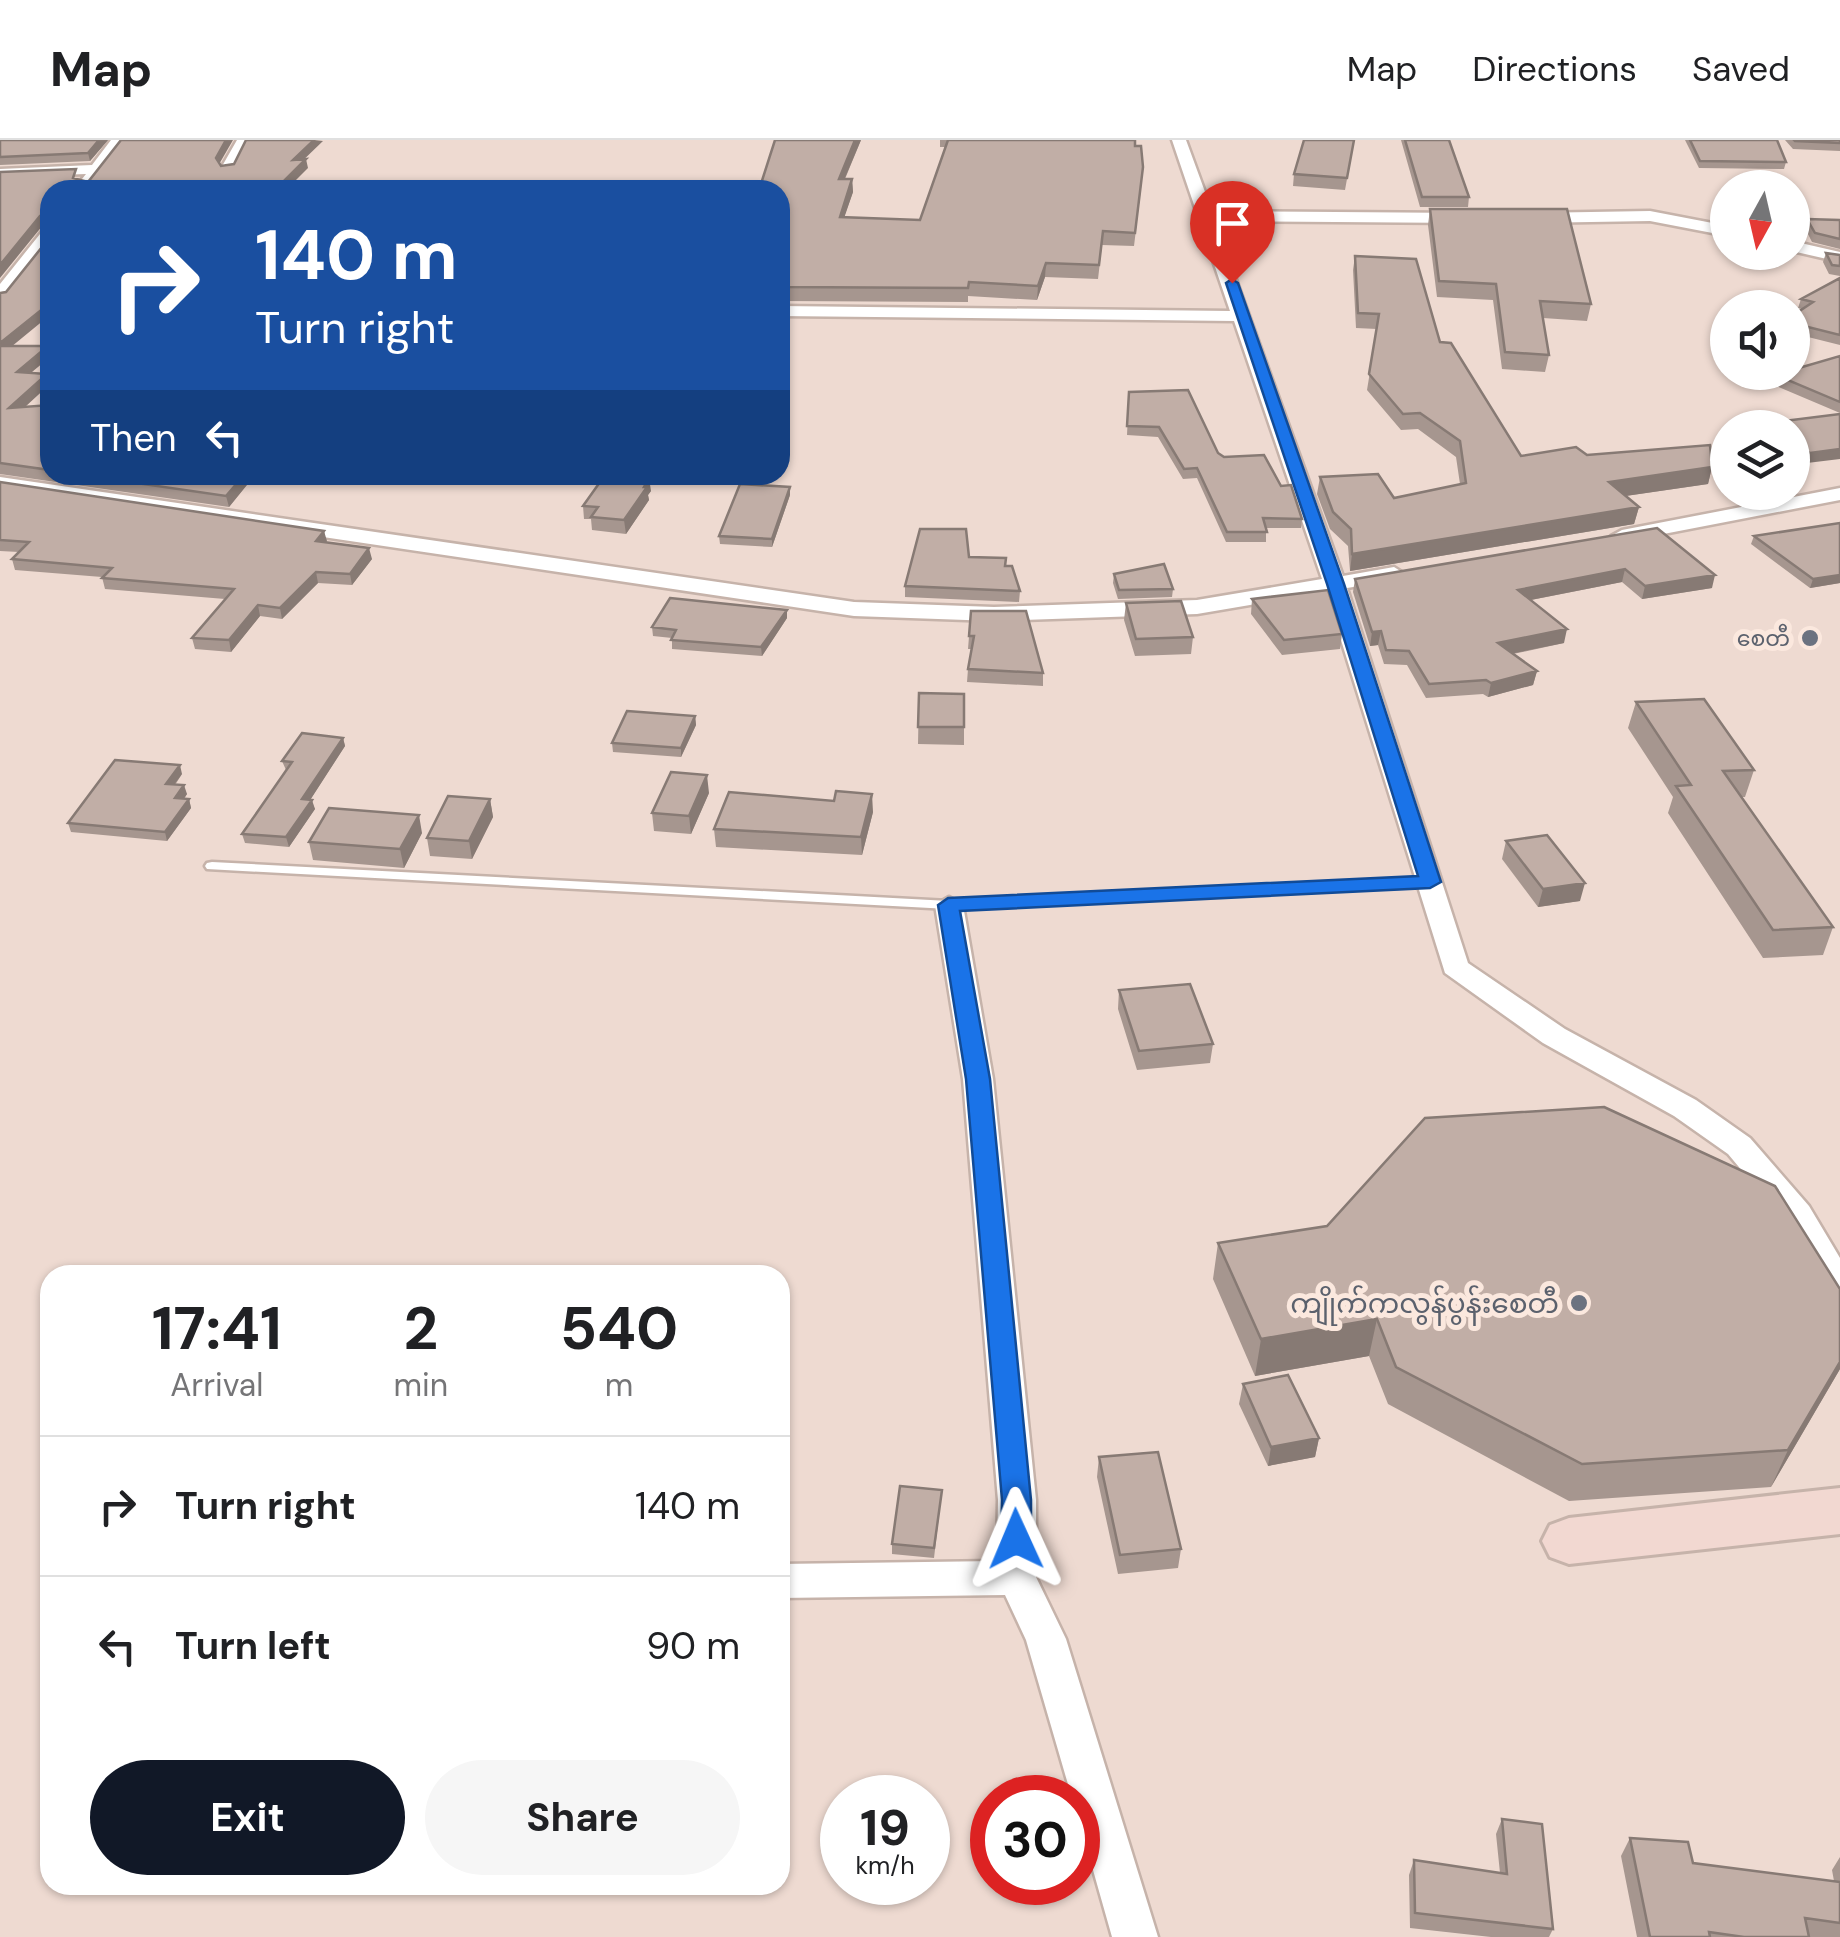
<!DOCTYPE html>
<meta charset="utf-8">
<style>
body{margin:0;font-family:"DM Sans","Noto Sans Myanmar",sans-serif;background:#f6f6f6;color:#202124;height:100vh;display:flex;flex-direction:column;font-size:38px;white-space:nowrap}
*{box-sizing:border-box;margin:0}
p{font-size:32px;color:#757577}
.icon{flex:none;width:55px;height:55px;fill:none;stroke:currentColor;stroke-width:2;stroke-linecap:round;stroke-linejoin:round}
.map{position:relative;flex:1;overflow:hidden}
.panel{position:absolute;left:40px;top:1125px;width:750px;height:630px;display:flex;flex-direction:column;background:#fff;border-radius:30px;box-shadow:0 2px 8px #0004}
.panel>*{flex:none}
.hud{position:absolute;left:40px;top:40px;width:750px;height:305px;border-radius:30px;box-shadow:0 2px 8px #0004;background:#1a4fa0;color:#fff;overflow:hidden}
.needle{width:65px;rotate:188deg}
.tools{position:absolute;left:1710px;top:30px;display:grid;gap:20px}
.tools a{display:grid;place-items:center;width:100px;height:100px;border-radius:50%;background:#fff;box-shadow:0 2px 8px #0004;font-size:50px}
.speed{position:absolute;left:820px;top:1635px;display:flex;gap:20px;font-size:50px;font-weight:700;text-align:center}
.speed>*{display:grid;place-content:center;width:130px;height:130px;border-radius:50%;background:#fff;box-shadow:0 2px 8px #0004;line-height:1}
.speed small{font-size:25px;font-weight:400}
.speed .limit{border:15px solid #d22;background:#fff;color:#111}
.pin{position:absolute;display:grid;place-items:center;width:85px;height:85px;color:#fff;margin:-102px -42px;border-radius:50% 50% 50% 0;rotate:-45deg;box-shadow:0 0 10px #0007}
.pin .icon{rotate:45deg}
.me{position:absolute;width:110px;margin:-55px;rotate:359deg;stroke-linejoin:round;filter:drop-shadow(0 0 8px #0008)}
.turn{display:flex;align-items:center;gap:35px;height:210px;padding:0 50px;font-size:45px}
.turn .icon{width:130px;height:130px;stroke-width:2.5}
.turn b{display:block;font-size:70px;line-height:85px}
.then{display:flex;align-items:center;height:95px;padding:0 50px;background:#0003;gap:20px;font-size:38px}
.eta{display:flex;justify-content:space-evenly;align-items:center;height:170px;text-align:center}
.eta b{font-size:60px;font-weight:700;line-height:70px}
.button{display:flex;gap:20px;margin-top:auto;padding:20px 50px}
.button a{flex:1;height:115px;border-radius:60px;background:#111827;color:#fff;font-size:40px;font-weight:700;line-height:115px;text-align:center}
.button a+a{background:#f6f6f6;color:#202124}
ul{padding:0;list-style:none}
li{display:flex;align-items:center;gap:30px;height:140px;padding:0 50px;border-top:2px solid #e0e0e0}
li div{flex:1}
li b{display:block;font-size:38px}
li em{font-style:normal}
header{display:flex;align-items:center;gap:60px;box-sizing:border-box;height:140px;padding:0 50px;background:#fff;border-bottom:2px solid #e0e0e0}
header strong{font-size:48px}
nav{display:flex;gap:55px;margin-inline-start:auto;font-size:35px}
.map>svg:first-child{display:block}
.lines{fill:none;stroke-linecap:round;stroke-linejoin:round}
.lane-casing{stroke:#c6b3aa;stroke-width:5}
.street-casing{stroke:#c6b3aa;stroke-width:5}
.secondary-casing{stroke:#c6b3aa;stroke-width:6}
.lane{fill:#fff;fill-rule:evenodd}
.street{fill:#fff;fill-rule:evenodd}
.secondary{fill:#f2d8d1;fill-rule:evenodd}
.wall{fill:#a6968f}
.shaded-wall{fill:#877a74}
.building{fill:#c1aea6;stroke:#877a74;stroke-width:2.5}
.route{fill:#1a73e8;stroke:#114b97;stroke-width:2.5}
.worship-dot{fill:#6b7280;stroke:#fbe8de;stroke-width:4}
.labels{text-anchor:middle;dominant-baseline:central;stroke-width:10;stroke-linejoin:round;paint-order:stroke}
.far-worship-label{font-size:22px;fill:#5b616d;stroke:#fbe8de;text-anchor:end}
.worship-label{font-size:28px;fill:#5b616d;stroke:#fbe8de;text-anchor:end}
</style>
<header>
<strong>Map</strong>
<nav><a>Map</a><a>Directions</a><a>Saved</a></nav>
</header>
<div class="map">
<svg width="1840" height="1797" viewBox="0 0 1840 1797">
<rect width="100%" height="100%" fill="#eedad1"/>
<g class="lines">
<defs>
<path id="lane" d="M212 722 949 761 1431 738 1438 742 1431 746 949 769 207 729 205 726 207 723Z"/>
<path id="street" d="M111 0H125L91 47 78 44 86 34 0 37V29L92 25Z
M237 0H251L233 31H223L221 28Z
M1172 0H1186L1212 71 1466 73 1474 78 1466 83 1215 81 1343 436 1394 427 1405 434 1402 439 1347 448 1468 823 1565 889 1696 960 1750 998 1809 1066 1840 1118V1160L1828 1156 1785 1082 1728 1014 1674 976 1543 903 1445 833 1326 452 1197 474 994 481 854 476 0 349V337L854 462 994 467 1197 460 1322 439 1234 181 780 176V166L1230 171Z
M1650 71 1728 86V96L1650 81 1532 83 1524 78 1532 73Z
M50 87V103L6 159 0 160V144L44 89Z
M1792 101 1840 112V122L1792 111Z
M1840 348V360L1622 402 1611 396 1622 390Z
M949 757 963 765 993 939 1036 1360V1437L1066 1499 1158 1797H1112L1078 1677V1658H1072L1026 1500 1005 1455 780 1458V1424L997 1421 998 1360 963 939 935 765Z"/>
<path id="secondary" d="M1840 1348V1394L1569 1424 1550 1417 1542 1401 1550 1385 1569 1378Z"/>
</defs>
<use href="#lane" class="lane-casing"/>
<use href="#street" class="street-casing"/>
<use href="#secondary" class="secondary-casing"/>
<use href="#lane" class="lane"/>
<use href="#street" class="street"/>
<use href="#secondary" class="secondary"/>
</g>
<path class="wall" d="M0 0H108L90 21 0 25Z
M861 0 845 39H852L853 52 844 77 920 80 945 7H940V0H1135L1142 40 1134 106 1102 105 1098 139 1045 137 1037 160 968 156V162L780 161V50Z
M1354 0 1345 50 1293 46 1294 34Z
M1401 0H1449L1469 57 1468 67H1420Z
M1685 0H1777L1786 22 1784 29 1699 28Z
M1785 0H1840V11L1793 9Z
M1430 69 1591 164 1587 181 1543 178 1549 215 1545 232 1502 229 1493 160 1437 157 1428 85Z
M1807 79 1840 80V109L1812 102 1805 88Z
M1826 113 1840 115V136L1829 134 1823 122Z
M1355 116 1440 202 1521 316 1587 315 1712 327 1708 344 1625 356 1639 367 1634 384 1350 431 1348 406 1330 389 1317 354 1320 337 1394 358 1460 344 1456 317 1418 289 1401 290 1367 250 1377 189 1356 188 1353 130Z
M1840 138V205L1792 193V176L1802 169 1798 168 1801 159Z
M0 153 11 206 31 233 24 267 50 265V335H255L229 367 0 334Z
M1840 216V273L1774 245 1776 235Z
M1129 252 1218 313 1281 346 1302 379 1301 388H1266V402H1226L1197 338 1183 339 1158 297 1127 295Z
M1840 274 1807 323 1792 313V288H1766L1767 283Z
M0 342 324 391 326 402 372 419 352 445 318 443 282 479 260 476 231 512 195 509 192 498 225 459 105 449 102 437 15 430 12 419 19 412 0 411Z
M651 351 648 355 649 360 626 394 592 390 591 379H584L583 366Z
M790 355 772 407 720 404 719 396Z
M1840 383V443L1810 448 1751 404 1754 396Z
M1657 388 1712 448 1642 459 1622 442 1531 460 1564 503 1513 514 1537 531 1533 545 1488 557 1483 554 1426 558 1407 525 1384 524 1378 505 1370 506 1353 452 1355 439Z
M969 417 1020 451 1019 462 905 457V446Z
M1114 434 1173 449 1172 457 1118 459 1113 443Z
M1252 459 1342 494 1340 509 1282 515 1251 474Z
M1126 463 1193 497 1191 514 1135 516 1124 480Z
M971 471 1043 533V546L967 542 968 529 972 509H968Z
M787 478 762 516 672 509V498L653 496 652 487Z
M919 553 964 554V605L918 604Z
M1636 562 1754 630 1745 657H1741L1833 787 1823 815 1763 818 1668 673 1673 657 1628 588Z
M695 576 696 585 681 617 613 612 612 603Z
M343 598 345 606 310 660 315 669 289 707 245 703 242 694 286 630 282 621Z
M182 634 175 645 187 654 184 659H189L191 668 167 701 71 692 68 683Z
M709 653 691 694 654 691 652 673Z
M490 659 493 677 472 719 430 716 427 698Z
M834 661 873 672 862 715 716 707 714 689Z
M422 693 404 728 313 720 309 702Z
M1506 701 1580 761 1538 767 1502 719Z
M1119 850 1213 904 1210 923 1137 930 1118 869Z
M1218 1103 1840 1229 1771 1347 1569 1361 1388 1264 1369 1216 1255 1236 1213 1139Z
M1243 1244 1319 1298 1315 1317 1268 1326 1239 1264Z
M1099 1317 1181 1409 1178 1428 1118 1434 1097 1337Z
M942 1350 934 1418 892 1414V1404Z
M1502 1679 1553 1789 1549 1797H1491L1410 1788 1409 1735 1414 1720 1500 1733 1496 1694Z
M1630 1698 1693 1723 1834 1741 1832 1730 1840 1717V1797H1637L1621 1716Z"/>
<path class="shaded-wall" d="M99 0H108L90 21 88 13Z
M226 0H233L218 26 216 18Z
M314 0 323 1 295 28 293 20Z
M855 0H861L839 52V39Z
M306 19 308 28 286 50H275Z
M852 39 853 52 840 90V77Z
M50 75V84L43 85 0 138V125L40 76Z
M1046 123 1045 137 1037 160 1038 146Z
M50 163V175L0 216V203Z
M48 206 50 217 20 242 17 232Z
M47 234 50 244 12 279 9 268Z
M1840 309V319L1807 323 1810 313Z
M1712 327 1708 344 1605 359 1609 342Z
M244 335H255L229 367 226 356Z
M649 338 651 351 648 355 649 360 626 394 624 380Z
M790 347V355L772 407V399Z
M1639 367 1634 384 1350 431 1352 414Z
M324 391 327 401 319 412 316 401Z
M369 408 372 419 352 445 350 434Z
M1625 429 1622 442 1515 463 1518 450Z
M316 432 318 443 282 479 280 468Z
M1715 435 1712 448 1642 459 1645 446Z
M1840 435V443L1810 448 1813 439Z
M258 465 260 476 231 512 229 500Z
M787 470V478L762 516 761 507Z
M1567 489 1564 503 1495 517 1498 503Z
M1381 491 1378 505 1370 506 1372 492Z
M1537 531 1533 545 1488 557 1491 543Z
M695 576 696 585 681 617V608Z
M343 598 345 606 305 668 302 659Z
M180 625 182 634 168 653 166 644Z
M707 635 709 653 691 694 689 676Z
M184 645 187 654 178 667 175 658Z
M872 654 873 672 862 715 861 697Z
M189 659 191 668 167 701 165 692Z
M490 659 493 677 472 719 469 701Z
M312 660 315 669 289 707 286 697Z
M419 675 422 693 404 728 400 709Z
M1585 743 1580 761 1538 767 1543 749Z
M1377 1179 1369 1216 1255 1236 1261 1199Z
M1840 1222V1229L1771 1347 1788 1310Z
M1319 1298 1315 1317 1268 1326 1271 1307Z"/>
<path class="building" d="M0 0H99L88 13 0 17Z
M121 0H226L216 18 221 26 234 24 246 0H314L293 20 306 19 275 50H50V84V75L40 76 0 125V32L76 29 73 38 88 42Z
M775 0H855L839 39H852L840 77 920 80 948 0H1135V6H1141L1143 27 1135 93 1103 91 1099 125 1046 123 1038 146 969 142 968 148 780 147V50H759Z
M1304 0H1354L1347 38 1294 34Z
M1405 0H1449L1469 57H1422Z
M1690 0H1777L1786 22 1700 21Z
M1794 0H1840V3L1795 1Z
M1430 69H1567L1591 164 1540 161 1549 215 1505 212 1496 144 1439 141Z
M1807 79 1840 80V99L1815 93Z
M50 97V163L0 203V153L6 152Z
M1826 113 1840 115V126L1832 125Z
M1355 116 1416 119 1440 202 1451 203 1521 316 1576 307 1587 315 1710 305 1712 327 1609 342 1639 367 1352 414 1351 389 1333 372 1320 337 1378 334 1394 358 1466 343 1460 301 1420 273 1403 274 1369 234 1379 174 1358 173Z
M1840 138V195L1792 183V176L1813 162 1801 159Z
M0 206H48L17 232 47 234 9 268 50 265V330L0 323Z
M1840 216V262L1776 235 1792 232V230Z
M1188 250 1218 313 1224 317 1264 315 1281 346 1291 345 1302 379 1263 378 1267 392H1227L1197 328 1184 329 1159 287 1127 286 1129 252Z
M1840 274V309L1810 313 1792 301V288H1774L1767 283Z
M81 335H244L226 356Z
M605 335 649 338 644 347H647L624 380 591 377 598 367 583 366Z
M0 342 324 391 316 401 369 408 350 434 316 432 280 468 258 465 229 500 192 498 234 449 102 438 112 428 12 419 29 402 0 400Z
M740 344 790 347 772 399 719 396Z
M1840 383V435L1813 439 1754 396Z
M1657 388 1715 435 1645 446 1625 429 1518 450 1567 489 1498 503 1537 531 1491 543 1486 540 1429 544 1409 511 1386 510 1381 491 1372 492 1355 439Z
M920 389H966L969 417 1006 418 1005 426H1012L1020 451 905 446Z
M1164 424 1173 449 1119 450 1114 434Z
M1328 450 1342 494 1284 500 1252 459Z
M670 458 787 470 761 507 671 500 676 490 652 487Z
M1181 461 1193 497 1136 499 1126 463Z
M971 471H1026L1043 533 968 529 974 496H969Z
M919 553 964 554V587H918Z
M1704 559 1754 630 1723 631 1833 787 1773 790 1676 646 1691 645 1636 562Z
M627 571 695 576 681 608 612 603Z
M302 593 343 598 302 659 312 660 286 697 242 694 292 622 282 621Z
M115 620 180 625 166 644 184 645 175 658 189 659 165 692 68 683Z
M671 632 707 635 689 676 652 673Z
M836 651 872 654 861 697 714 689 729 652 834 661Z
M448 656 490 659 469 701 427 698Z
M329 668 419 675 400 709 309 702Z
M1547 695 1585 743 1543 749 1506 701Z
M1190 844 1213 904 1139 911 1119 850Z
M1604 967 1775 1046 1840 1149V1222L1788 1310 1582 1324 1396 1227 1377 1179 1261 1199 1218 1103 1327 1086 1425 978Z
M1288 1235 1319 1298 1271 1307 1243 1244Z
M1158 1312 1181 1409 1120 1415 1099 1317Z
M900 1346 942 1350 934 1408 892 1404Z
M1502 1679 1542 1684 1553 1789 1415 1773 1414 1720 1507 1734Z
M1630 1698 1688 1702 1693 1723 1840 1742V1783L1805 1778 1809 1797H1744L1709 1792 1710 1797H1650Z"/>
<path class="route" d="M1232 139 1238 143 1344 444 1441 742 1430 748 960 771 990 939 1031 1360V1399L1026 1408 1016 1411 1006 1408 1001 1399 1002 1360 966 939 938 765 948 758 1418 736 1327 444 1226 143Z"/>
<g class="worship-dot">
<circle cx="1810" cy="498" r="10"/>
<circle cx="1579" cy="1163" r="10"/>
</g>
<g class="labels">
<g class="far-worship-label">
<text x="1790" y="498">စေတီ</text>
</g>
<g class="worship-label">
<text x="1559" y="1163">ကျိုက်ကလွန်ပွန်းစေတီ</text>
</g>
</g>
</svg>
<div class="tools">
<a><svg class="needle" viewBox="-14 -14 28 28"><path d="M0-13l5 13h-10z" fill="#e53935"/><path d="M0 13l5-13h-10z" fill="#757577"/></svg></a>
<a><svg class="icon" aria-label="sound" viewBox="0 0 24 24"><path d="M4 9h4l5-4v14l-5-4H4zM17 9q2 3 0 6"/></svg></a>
<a><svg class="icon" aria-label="layers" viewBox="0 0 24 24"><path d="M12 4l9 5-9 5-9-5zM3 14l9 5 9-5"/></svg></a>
</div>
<div class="speed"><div>19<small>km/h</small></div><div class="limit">30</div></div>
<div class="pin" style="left:1232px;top:143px;background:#d93025"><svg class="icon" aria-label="arrive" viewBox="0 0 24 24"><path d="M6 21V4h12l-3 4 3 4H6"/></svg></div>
<svg class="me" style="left:1016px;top:1399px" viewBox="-20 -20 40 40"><path d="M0-17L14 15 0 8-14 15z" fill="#1a73e8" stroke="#fff" stroke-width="4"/></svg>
<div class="hud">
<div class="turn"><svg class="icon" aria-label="right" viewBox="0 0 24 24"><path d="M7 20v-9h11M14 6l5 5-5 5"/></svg><div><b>140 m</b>Turn right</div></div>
<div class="then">Then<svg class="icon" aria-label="left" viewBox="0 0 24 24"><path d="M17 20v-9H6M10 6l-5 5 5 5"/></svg></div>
</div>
<section class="panel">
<div class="eta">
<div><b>17:41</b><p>Arrival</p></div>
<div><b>2</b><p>min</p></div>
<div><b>540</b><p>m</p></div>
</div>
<ul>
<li><svg class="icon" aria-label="right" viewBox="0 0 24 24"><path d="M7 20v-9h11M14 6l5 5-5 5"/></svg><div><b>Turn right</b></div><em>140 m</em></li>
<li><svg class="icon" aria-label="left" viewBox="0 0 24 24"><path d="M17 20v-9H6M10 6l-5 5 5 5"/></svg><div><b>Turn left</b></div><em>90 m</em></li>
</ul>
<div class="button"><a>Exit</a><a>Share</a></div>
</section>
</div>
